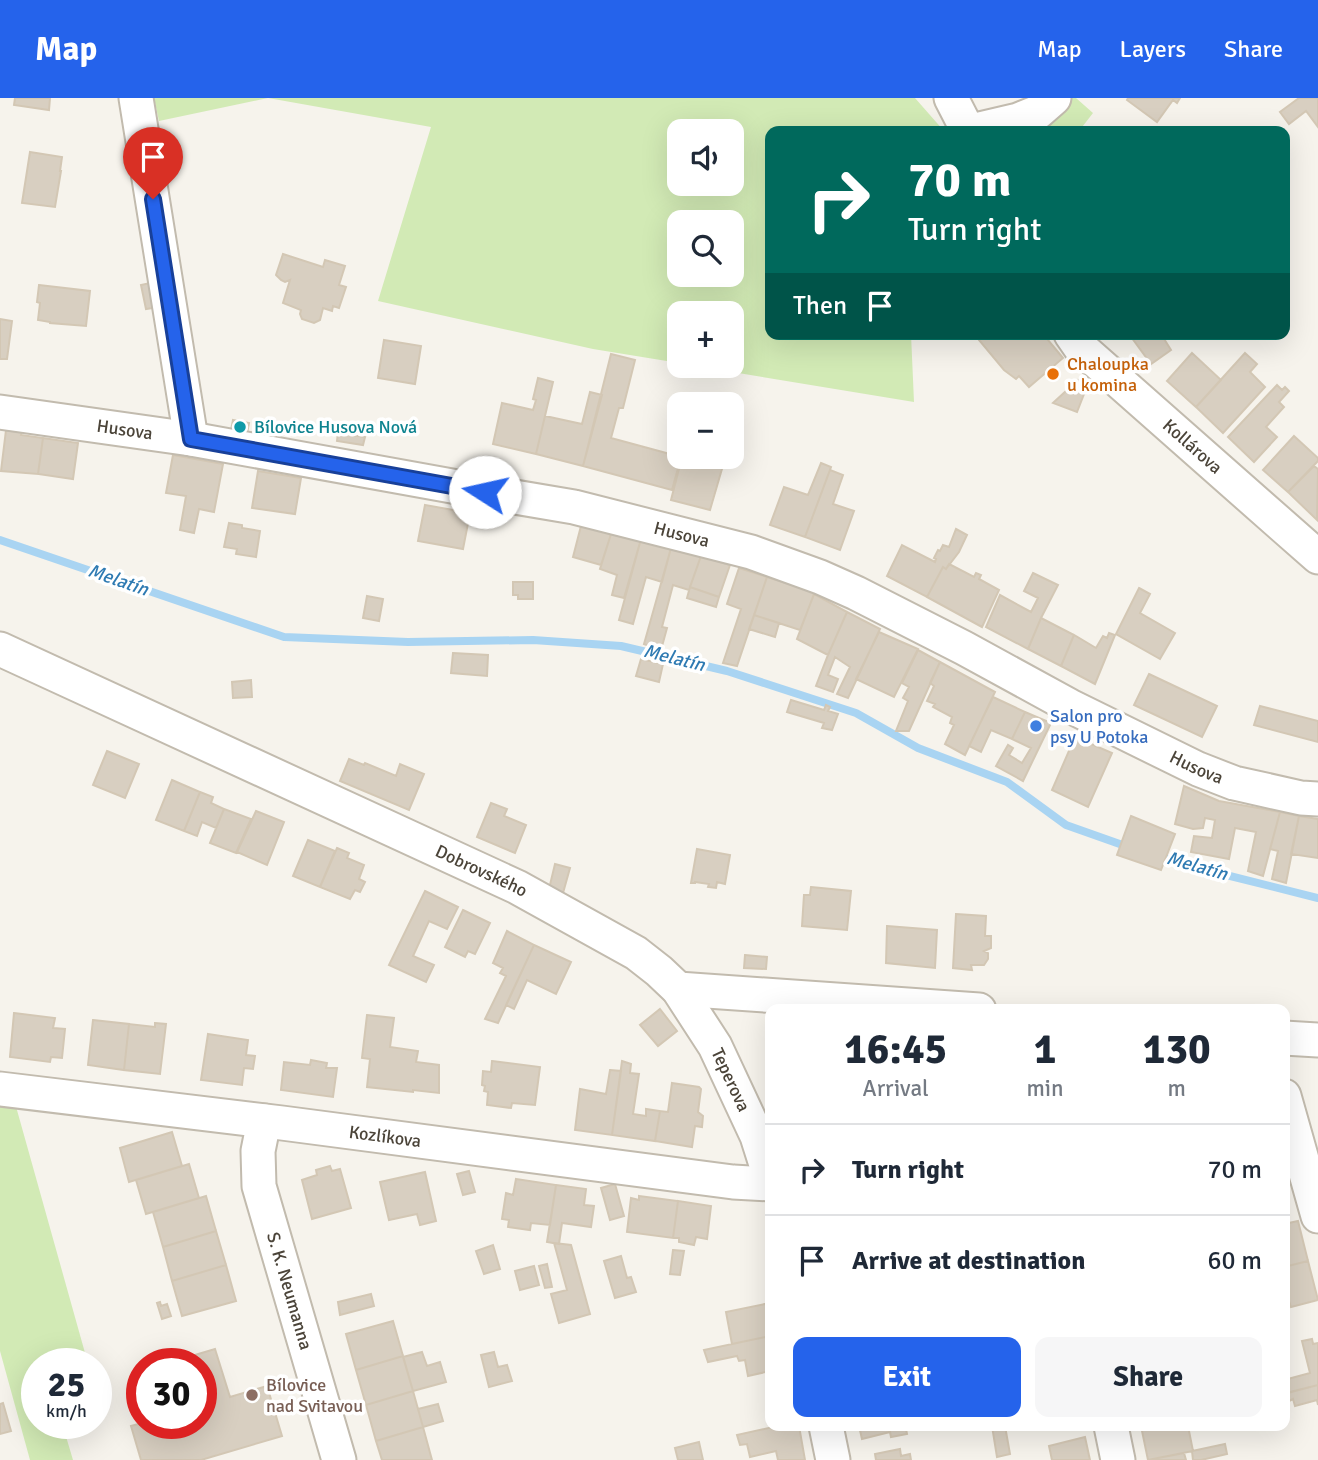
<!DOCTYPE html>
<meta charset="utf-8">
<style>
body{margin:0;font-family:Signika,sans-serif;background:#f6f6f7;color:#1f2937;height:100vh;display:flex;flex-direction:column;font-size:26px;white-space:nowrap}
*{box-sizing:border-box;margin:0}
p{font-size:23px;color:#747a83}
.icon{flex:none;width:38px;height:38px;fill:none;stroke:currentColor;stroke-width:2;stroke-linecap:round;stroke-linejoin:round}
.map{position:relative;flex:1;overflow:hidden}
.sheet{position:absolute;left:765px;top:906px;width:525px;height:427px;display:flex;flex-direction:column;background:#fff;border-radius:14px;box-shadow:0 7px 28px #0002}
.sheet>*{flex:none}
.hud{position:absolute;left:765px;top:28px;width:525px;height:214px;border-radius:14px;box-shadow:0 7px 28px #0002;background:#00695c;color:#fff;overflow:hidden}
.tools{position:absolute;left:667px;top:21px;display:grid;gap:14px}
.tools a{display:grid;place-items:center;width:77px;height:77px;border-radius:14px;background:#fff;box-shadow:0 7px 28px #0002;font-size:35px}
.speed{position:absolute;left:21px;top:1250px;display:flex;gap:14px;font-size:35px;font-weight:700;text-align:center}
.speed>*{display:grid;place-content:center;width:91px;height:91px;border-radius:50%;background:#fff;box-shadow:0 7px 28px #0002;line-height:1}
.speed small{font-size:18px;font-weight:400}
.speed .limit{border:10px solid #d22;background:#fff;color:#111}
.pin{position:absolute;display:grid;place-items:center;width:60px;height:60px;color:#fff;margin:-72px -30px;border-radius:50% 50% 50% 0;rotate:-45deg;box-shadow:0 0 7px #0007}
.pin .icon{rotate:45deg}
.me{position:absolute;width:77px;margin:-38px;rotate:280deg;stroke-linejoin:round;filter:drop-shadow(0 0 5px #0008)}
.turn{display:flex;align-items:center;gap:24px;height:147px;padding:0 28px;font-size:32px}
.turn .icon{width:91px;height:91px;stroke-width:2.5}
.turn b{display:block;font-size:49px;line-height:60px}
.then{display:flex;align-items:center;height:66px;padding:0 28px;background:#0003;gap:14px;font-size:26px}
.eta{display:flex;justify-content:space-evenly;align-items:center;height:119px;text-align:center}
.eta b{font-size:42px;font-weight:700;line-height:49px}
.button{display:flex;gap:14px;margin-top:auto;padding:14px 28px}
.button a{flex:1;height:80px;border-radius:14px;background:#2563eb;color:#fff;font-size:28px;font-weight:700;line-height:80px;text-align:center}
.button a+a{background:#f6f6f7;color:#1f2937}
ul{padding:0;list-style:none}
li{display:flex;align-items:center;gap:21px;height:91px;padding:0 28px;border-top:2px solid #e0e1e3}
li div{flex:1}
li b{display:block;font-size:26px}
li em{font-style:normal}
header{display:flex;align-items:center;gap:42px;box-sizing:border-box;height:98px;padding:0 35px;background:#2563eb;color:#fff}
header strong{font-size:33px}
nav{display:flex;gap:38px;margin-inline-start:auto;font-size:24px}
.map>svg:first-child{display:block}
.green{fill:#d2eab5;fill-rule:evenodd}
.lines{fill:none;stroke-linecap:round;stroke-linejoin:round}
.stream{stroke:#a9d4f2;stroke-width:8}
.building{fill:#d8cfc1;stroke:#d3c7b4;stroke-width:2}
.minor-casing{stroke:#c2bbae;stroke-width:37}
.minor{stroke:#fff;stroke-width:33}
.route-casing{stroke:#184099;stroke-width:18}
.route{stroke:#2563eb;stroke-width:12}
.food-dot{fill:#e8710a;stroke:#fff;stroke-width:2.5}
.culture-dot{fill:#0f9aa8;stroke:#fff;stroke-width:2.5}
.shop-dot{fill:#3f7fe0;stroke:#fff;stroke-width:2.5}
.education-dot{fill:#8d6e63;stroke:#fff;stroke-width:2.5}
.labels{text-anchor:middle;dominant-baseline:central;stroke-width:7;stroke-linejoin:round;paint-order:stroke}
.food-label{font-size:18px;fill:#c56008;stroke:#fff;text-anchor:start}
.culture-label{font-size:18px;fill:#0d838f;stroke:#fff;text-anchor:start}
.street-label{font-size:18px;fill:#4b4439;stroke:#fff}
.shop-label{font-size:18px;fill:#366cbe;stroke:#fff;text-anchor:start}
.education-label{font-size:18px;fill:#785e54;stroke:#fff;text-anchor:start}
.water-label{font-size:19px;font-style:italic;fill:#2e7ab2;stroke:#fff}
</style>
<header>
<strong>Map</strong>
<nav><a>Map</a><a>Layers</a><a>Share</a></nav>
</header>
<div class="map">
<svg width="1318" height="1362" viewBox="0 0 1318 1362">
<rect width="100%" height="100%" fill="#f6f3ec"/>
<path class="green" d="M154 0H915L944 33H770V236H911L914 304 696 268H732V215H679V265L593 251 378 203 431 29 268 0 159 23ZM679 33H732V86H679ZM679 124H732V177H679Z
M1072 0H1076L1093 15 1079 33H1012L1041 25Z
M0 1003 15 1005 87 1262 76 1265H37V1325H62L73 1362H30L0 1253Z"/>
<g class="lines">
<path class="stream" d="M0 442 284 539 408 544 533 542 621 548 727 573 856 615 918 650 1007 684 1066 727 1131 750
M1157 758 1198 770 1318 800"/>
</g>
<path class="building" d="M15 0H50L49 12 14 7Z
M1128 0H1180L1177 5 1173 2 1157 24 1127 2Z
M1299 0H1318V29L1306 13 1289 26 1280 14Z
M30 54 62 59 60 73H61L55 109 22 105Z
M283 156 323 169 325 162 345 168 339 187 346 189 339 210 333 208 332 213 323 210 320 222 314 225 302 221 300 216 301 212 283 205 290 182 285 184 281 182 276 177Z
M155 184 159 209 146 211 141 187Z
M39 187 90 193 86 228 50 225V224L38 222 40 205 37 204Z
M0 221 12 223 7 261H0Z
M974 236H1043L1063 260 1029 289 1019 278 1016 281 1004 272Z
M1129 236H1161L1171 252 1151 266Z
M384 242 421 248 415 286 378 280Z
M1192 255 1221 282 1196 309 1167 283Z
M1245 255 1257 266 1250 274 1265 289 1223 335 1196 309Z
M611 256 635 262 623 310H619L611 340 681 359 672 392 583 368Z
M538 280 553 284 536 356 493 346 502 305 533 312 536 302 533 301Z
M1078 282 1086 291 1077 314 1053 305Z
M1277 287 1282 292 1285 289 1289 293 1279 304 1284 309 1266 329 1277 339 1254 364 1228 339Z
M590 294 602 297 583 368 536 356 545 318 582 326Z
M233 322 249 325 247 335 231 332Z
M6 332 22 333 21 337 43 340 38 376 1 373Z
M338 335 365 339 363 347 337 343Z
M1294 338 1318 360V363L1288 394 1263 372Z
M43 340 78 345 73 381 38 376Z
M173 357 223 366 214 414 199 411 194 435 180 432 186 398 166 395Z
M682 359H705L724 364 710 412 671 402Z
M821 365 831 369 805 439 770 427 784 389 808 397Z
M1314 368 1318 371 1317 422 1288 394Z
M830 372 843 377 833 406 854 413 840 452 805 439Z
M258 373 301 380 295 416 252 410Z
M425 407 470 415 463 451 418 443Z
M582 424 612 433 601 467 573 459Z
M229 425 242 427V430L260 433 256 459 236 456 237 451 224 449Z
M956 431 967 437 959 454 946 471 943 469 927 499 887 478 902 447 935 464 936 461 934 460 938 452 940 453 943 447 949 449Z
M612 433 641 441 624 500 612 497 617 477 600 471Z
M641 441 671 450 662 484 646 479 633 526 619 522Z
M671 450 701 458 689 492 673 487 662 529 667 530 661 552 644 546Z
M701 458 730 467 719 499 690 489Z
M949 466 974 479 976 475 981 477 979 481 999 492 982 529 927 499 943 469 946 471Z
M739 470 767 479 737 568 723 565 741 511 727 506Z
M1033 475 1058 487 1041 520 1028 551 986 529 1000 497 1031 514 1038 500 1024 493Z
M767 479 815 494 800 532 754 517Z
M513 484H533V501H518V497H513Z
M690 489 719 499 716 509 687 500Z
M1139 490 1150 496 1140 515 1175 535 1160 561 1116 536Z
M814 496 847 514 828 557 797 541Z
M367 498 383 501 379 523 363 520Z
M847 514 880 531 848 600 837 596 850 569 835 559 828 577 838 581 833 594 816 588 828 557Z
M754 517 779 525 775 539 749 531Z
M1041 520 1074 537 1061 568 1028 551Z
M879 534 918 551 894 599 856 581Z
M1109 535 1115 537 1095 586 1061 568 1074 537 1096 550 1103 538 1107 540Z
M918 552 940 564 909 633H896L908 603 903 600 909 589 902 585Z
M453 555 488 557 487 578 451 575Z
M641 561 663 566 659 584 636 578Z
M940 564 995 594 965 657 945 646 954 627 950 625 952 619 933 609 935 606 927 603 934 588 930 585Z
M1149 576 1217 608 1202 639 1134 607Z
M251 582 252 599 233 600 232 584Z
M993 599 1025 614 1012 641 991 632 981 654 969 648Z
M791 602 824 612 826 607 830 609 828 613 838 616 832 632 822 630 824 625 787 614Z
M1260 608 1318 623V644L1254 627Z
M1025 614 1051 625 1023 683 996 668 1008 647 1013 650 1009 657 1022 665 1031 650 1012 641Z
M1075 639 1112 655 1088 709 1052 692Z
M107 653 139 666 125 700 93 687Z
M349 661 364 667 365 665 396 678 400 666 424 676 409 712 340 683Z
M172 682 200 694 184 733 156 722Z
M1184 688 1219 703 1280 714 1263 778 1248 773 1256 734 1235 730 1229 761 1191 754 1194 738 1212 740 1215 722 1205 720 1203 730 1193 731 1175 726Z
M200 694 213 699 211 705 224 711 216 730 202 724 197 738 184 733Z
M491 705 507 711 504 718 526 727 515 755 477 739Z
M224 711 251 721 236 755 210 745Z
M256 713 284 724 267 767 237 754Z
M1280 714 1299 718 1286 785 1272 781 1278 753 1270 751Z
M1131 718 1175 736 1161 772 1117 757Z
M1299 718 1318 721V760L1291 756Z
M308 742 335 753 320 789 293 778Z
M337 750 349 755 347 760 364 767 359 781 365 784 360 794 355 792 350 801 320 789Z
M697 751 730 757 725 786 717 784 716 790 708 789 709 786 695 784V785H691Z
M555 766 570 770 563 795 549 791Z
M811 789 851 793 847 832 802 828 804 797H810Z
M425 793 458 809 447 831 429 823 413 858 434 867 426 884 389 867Z
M463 812 490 825 475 856 468 853 465 859 445 849Z
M956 816 986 818 985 838H991V850L984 853 988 855V861L984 867H971L972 872 953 870Z
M887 828 937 832 935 870 886 865Z
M507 833 534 847 498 925 485 921 506 878 500 875 503 870 493 865Z
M534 847 571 864 556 896 527 882 514 911 506 907Z
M745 857 767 859 766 871 744 870Z
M660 911 677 933 658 948 640 927Z
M14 915 55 920 53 930 65 931 62 960 51 959 50 964 10 959Z
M367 917 394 920 390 949 418 953 416 964 439 967V995L413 992V994L367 989 370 961 362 960Z
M93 922 129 926 124 972 88 967Z
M155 925 166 926 160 976 124 972 129 926 155 929Z
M208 936 248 942 246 957 255 958 253 971 244 970 242 987 201 982Z
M311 962 327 965 326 970H337L333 999 281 992 284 964 310 967Z
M492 963 540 969 535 1007 512 1005 511 1010 487 1007 488 994 484 993 485 988 482 987 483 973 491 974Z
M622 963 631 966 630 975 639 976 633 1016 646 1018V1011L660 1013 655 1043 612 1037Z
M610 972 621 973 612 1037 575 1032 580 991 606 996Z
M672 985 699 989 701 991 698 1014 703 1018 702 1029 695 1028 692 1049 655 1043 660 1013 668 1014Z
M172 1034 182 1068 129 1084 120 1050Z
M189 1066 199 1100 146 1116 136 1082Z
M330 1068 332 1073 340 1071 351 1110 312 1121 302 1082 317 1077 316 1072Z
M469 1073 475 1094 463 1097 457 1076Z
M425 1074 436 1123 420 1127 417 1116 389 1122 380 1084Z
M516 1081 556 1087 550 1127 531 1125 530 1132 508 1129 509 1122 502 1121 506 1095 513 1097Z
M615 1086 624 1118 610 1122 601 1090Z
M556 1087 586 1091 584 1107 594 1108 591 1129 562 1125 559 1146 547 1144Z
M206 1098 216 1133 163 1149 153 1114Z
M639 1098 678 1103 673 1140 627 1134 631 1100 639 1102Z
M678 1103 711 1108 707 1141 696 1139 694 1147 679 1144V1140H673Z
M1298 1123 1308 1163 1284 1169V1126Z
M216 1133 226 1167 172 1183 163 1149Z
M554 1145 571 1147 590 1216 559 1225 551 1196 567 1192Z
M493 1147 500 1171 484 1176 476 1153Z
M673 1152 684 1153 680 1177 670 1176Z
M621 1158 627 1180 631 1179 636 1194 615 1200 604 1163Z
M1308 1163 1318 1202 1291 1209 1284 1188V1169Z
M547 1166 552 1189 545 1190 539 1168Z
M226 1167 236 1203 182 1218 172 1183Z
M534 1168 539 1187 520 1192 515 1173Z
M371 1196 374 1208 340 1217 338 1204Z
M160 1204 161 1208 167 1206 171 1218 162 1221 157 1205Z
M770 1205V1238L732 1246 726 1214Z
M393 1223 403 1258 356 1272 346 1236Z
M770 1238V1273L748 1278 745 1262 739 1263 737 1258 708 1264 704 1252Z
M1312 1241 1313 1246 1318 1245V1287L1284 1296V1282L1310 1275 1302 1243Z
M215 1251 230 1299 267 1288 282 1338 201 1362H141L131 1328 142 1325H201V1265H168Z
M422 1254 427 1268 440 1264 446 1284 413 1293 403 1259Z
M494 1254 498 1269 507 1267 512 1283 489 1289 481 1257Z
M403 1258 413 1293 366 1307 356 1272Z
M1318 1287V1307L1317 1302 1295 1308 1293 1301 1289 1303 1286 1295Z
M413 1293 423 1329 376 1343 366 1307Z
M3 1305 11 1333 0 1336V1306Z
M438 1306 443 1323 423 1329 418 1311Z
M778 1328H799L805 1362H778L776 1353 750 1359 747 1346 740 1347 737 1337Z
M859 1328H917V1329L906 1331 907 1336 891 1339 890 1334 862 1341Z
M992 1328H1005L1010 1356 997 1359Z
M1141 1328H1188L1193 1353 1148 1362Z
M423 1329 432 1362H382L376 1343Z
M1085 1339 1090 1362H1052L1049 1348Z
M699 1344 703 1362H678L675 1350Z
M1225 1346 1227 1356 1201 1362H1193L1192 1353Z
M900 1351 901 1358 910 1356 911 1362H876L875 1356Z
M1184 1355 1186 1362H1148Z"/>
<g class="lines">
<defs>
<g id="minor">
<path d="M136 0 191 341"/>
<path d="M951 0 968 33"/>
<path d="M971 33 1018 22 1038 14 1054 0"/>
<path id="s1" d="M1071 236 1080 249 1318 459"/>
<path id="s2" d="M0 314 191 341 485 394 574 409 751 454 820 479 856 495 964 550 1070 608 1198 671 1234 685 1301 700 1318 701"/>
<path id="s3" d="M0 551 517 789 636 855 659 873 678 891 715 948 757 1038 770 1079"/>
<path d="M678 891 979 912"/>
<path d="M1284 940 1318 942"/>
<path id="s4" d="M0 991 282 1025 733 1084 770 1086"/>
<path d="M1284 998 1318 1118"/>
<path id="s5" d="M264 1023 258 1053 259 1088 339 1362"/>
<path d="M826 1328 833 1362"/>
<path d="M1111 1328 1118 1362"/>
</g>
</defs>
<use href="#minor" class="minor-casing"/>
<use href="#minor" class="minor"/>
</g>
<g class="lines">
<defs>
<path id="route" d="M153 101 191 341 485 394"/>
</defs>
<use href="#route" class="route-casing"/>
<use href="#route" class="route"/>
</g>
<circle class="food-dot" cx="1053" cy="276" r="7"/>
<circle class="culture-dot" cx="240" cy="329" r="7"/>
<circle class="shop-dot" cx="1036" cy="628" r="7"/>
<circle class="education-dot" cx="252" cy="1297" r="7"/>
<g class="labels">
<g class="food-label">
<text x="1067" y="266">Chaloupka<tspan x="1067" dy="21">u komina</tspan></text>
</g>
<g class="culture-label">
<text x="254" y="329">Bílovice Husova Nová</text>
</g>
<g class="street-label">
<text stroke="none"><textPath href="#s2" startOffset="126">Husova</textPath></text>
<text stroke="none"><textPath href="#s1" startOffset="166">Kollárova</textPath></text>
<text stroke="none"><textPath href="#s2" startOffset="693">Husova</textPath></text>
<text stroke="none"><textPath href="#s2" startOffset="1260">Husova</textPath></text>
<text stroke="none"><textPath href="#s3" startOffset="530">Dobrovského</textPath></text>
<text stroke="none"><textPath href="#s3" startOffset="866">Teperova</textPath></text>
<text stroke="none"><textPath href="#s4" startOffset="388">Kozlíkova</textPath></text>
<text stroke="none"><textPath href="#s5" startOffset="175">S. K. Neumanna</textPath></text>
</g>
<g class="shop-label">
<text x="1050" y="618">Salon pro<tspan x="1050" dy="21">psy U Potoka</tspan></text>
</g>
<g class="education-label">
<text x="266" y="1287">Bílovice<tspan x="266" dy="21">nad Svitavou</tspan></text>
</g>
<g class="water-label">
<text transform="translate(118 482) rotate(19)">Melatín</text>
<text transform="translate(674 560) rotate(14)">Melatín</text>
<text transform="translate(1197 768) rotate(16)">Melatín</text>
</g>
</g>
</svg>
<div class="tools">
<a><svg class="icon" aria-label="sound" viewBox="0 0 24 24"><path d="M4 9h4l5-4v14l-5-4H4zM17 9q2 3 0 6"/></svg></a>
<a><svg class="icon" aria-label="search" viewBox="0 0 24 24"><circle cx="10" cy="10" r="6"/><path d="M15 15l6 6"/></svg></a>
<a>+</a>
<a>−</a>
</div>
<div class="speed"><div>25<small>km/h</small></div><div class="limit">30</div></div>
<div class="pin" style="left:153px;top:101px;background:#d93025"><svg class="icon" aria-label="arrive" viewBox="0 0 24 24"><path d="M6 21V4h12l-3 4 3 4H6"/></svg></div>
<svg class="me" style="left:485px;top:394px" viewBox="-20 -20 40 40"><circle r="19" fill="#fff"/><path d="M0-13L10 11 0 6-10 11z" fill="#2563eb"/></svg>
<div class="hud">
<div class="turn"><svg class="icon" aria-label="right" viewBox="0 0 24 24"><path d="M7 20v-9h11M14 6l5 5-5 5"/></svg><div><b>70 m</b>Turn right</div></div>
<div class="then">Then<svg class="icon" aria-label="arrive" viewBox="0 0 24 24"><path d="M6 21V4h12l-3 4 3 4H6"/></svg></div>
</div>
<section class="sheet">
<div class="eta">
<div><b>16:45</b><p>Arrival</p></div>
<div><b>1</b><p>min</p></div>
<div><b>130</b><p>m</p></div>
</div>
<ul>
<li><svg class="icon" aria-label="right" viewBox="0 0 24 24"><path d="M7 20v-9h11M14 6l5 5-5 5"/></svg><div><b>Turn right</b></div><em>70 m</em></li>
<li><svg class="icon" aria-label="arrive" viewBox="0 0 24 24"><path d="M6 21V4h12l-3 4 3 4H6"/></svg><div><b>Arrive at destination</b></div><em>60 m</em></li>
</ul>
<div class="button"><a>Exit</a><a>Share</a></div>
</section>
</div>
